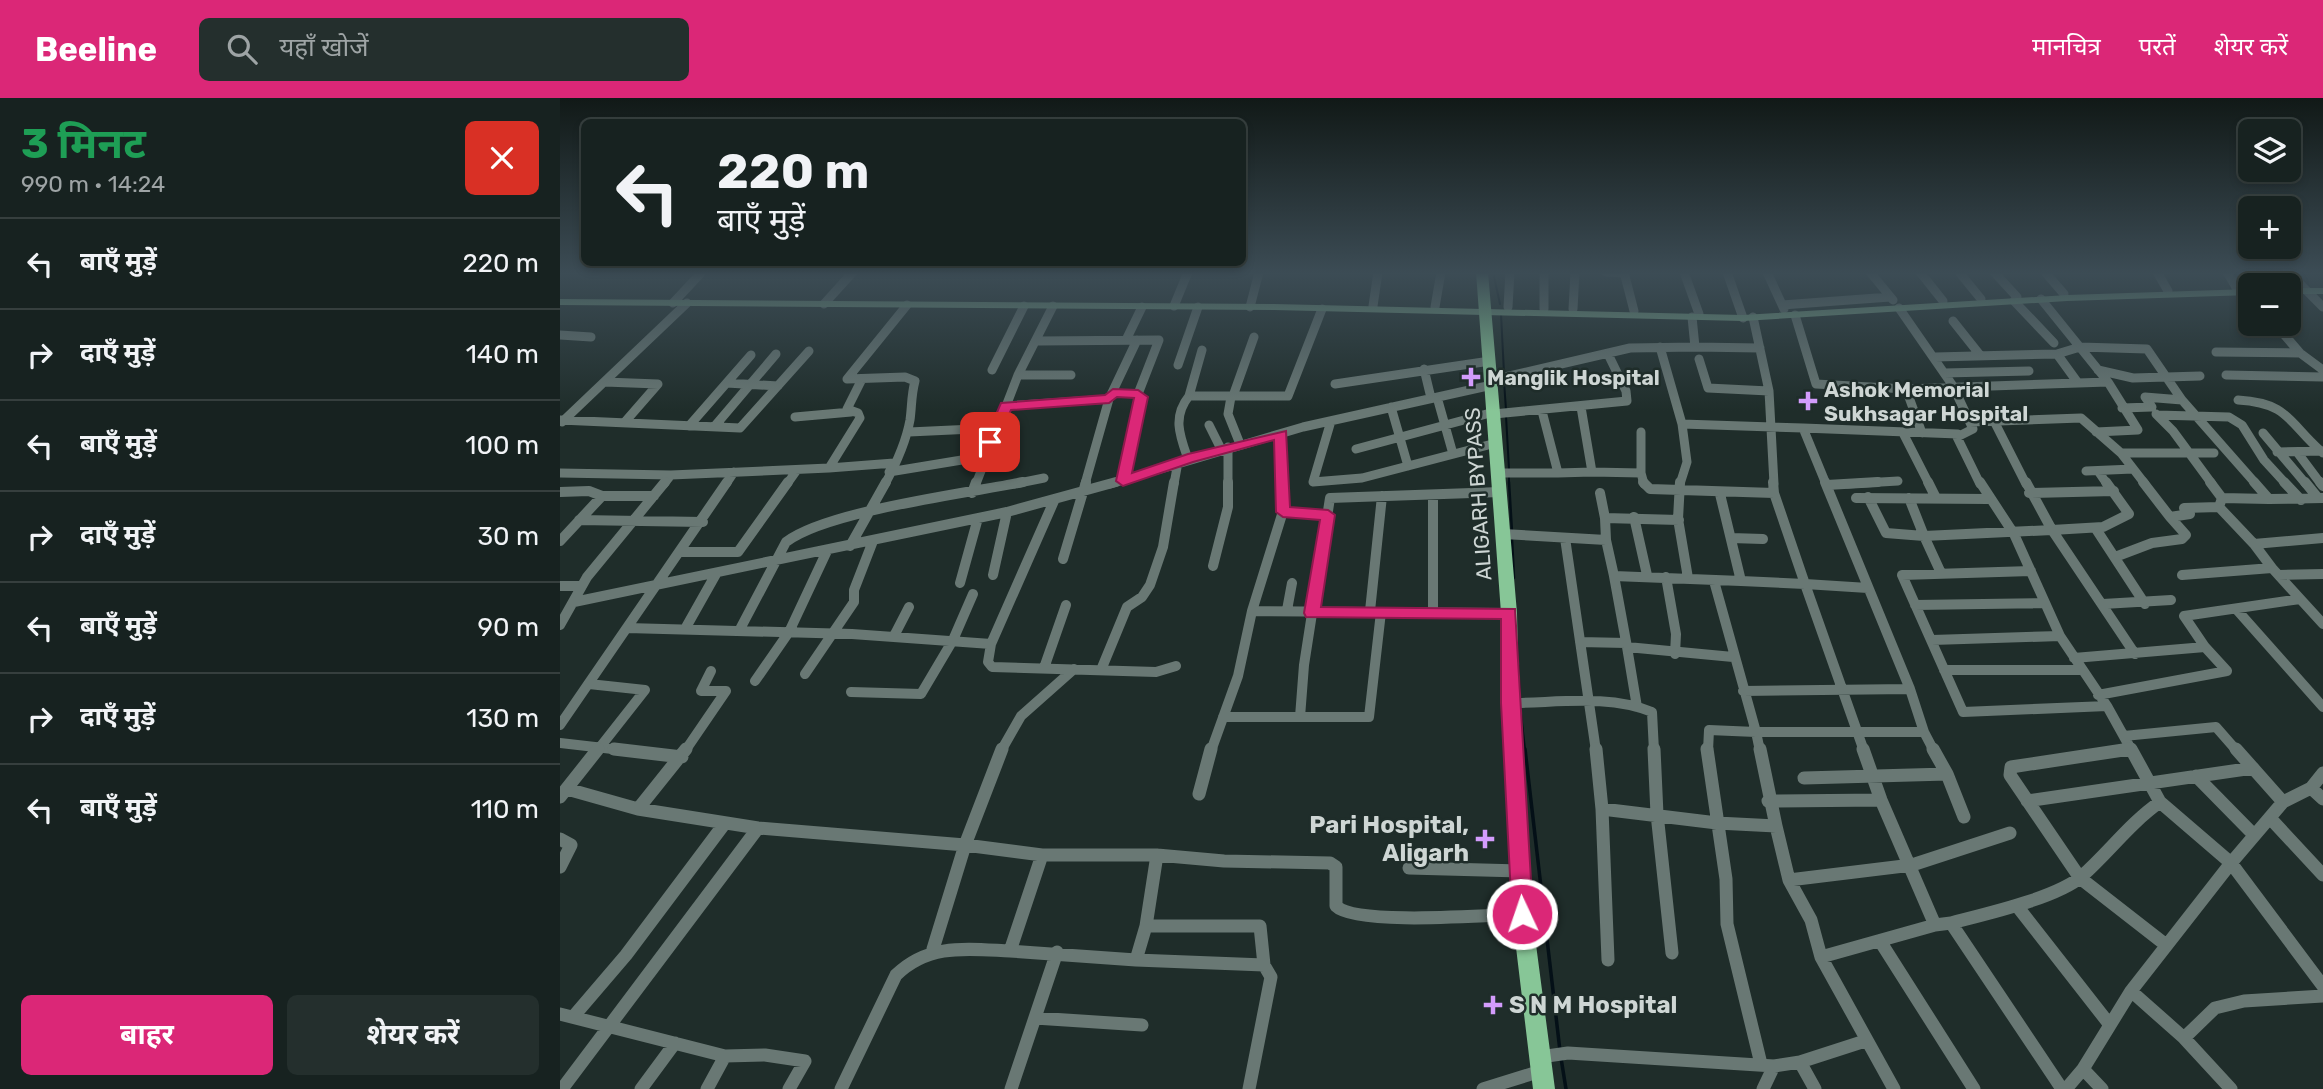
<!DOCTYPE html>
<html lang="hi">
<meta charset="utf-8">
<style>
body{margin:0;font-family:Rubik,"Noto Sans Devanagari",sans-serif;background:#242f2d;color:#f1f3f6;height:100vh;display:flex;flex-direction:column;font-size:26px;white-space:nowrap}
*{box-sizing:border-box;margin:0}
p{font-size:23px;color:#9ea4a5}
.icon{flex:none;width:38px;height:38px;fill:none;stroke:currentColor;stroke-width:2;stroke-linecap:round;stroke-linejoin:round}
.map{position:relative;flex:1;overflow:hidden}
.side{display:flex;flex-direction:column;background:#172220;width:560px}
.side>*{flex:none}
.hud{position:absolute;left:21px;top:21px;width:665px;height:147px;border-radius:10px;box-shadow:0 4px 10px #0003,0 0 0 2px #363f3e;background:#172220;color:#f1f3f6;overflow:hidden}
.controls{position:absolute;left:1678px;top:21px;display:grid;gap:14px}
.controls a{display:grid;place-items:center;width:63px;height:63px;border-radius:10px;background:#172220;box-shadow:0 4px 10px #0003,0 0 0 2px #363f3e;font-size:35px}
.pin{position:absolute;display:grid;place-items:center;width:60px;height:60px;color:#fff;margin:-30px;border-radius:14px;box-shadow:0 4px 10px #0006}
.me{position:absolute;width:77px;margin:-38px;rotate:357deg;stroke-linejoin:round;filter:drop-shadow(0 0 5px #0008)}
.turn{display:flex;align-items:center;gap:24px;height:147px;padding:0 21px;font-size:32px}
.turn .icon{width:91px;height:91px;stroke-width:2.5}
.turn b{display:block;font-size:49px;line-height:60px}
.round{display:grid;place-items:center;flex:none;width:74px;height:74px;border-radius:10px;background:#242f2d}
.headline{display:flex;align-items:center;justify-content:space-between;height:119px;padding:0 21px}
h1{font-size:42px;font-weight:700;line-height:52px;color:#1e9e55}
.action{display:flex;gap:14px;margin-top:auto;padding:14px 21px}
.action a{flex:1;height:80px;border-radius:10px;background:#db2777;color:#fff;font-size:28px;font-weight:700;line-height:80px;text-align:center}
.action a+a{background:#242f2d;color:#f1f3f6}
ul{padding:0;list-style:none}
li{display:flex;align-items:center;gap:21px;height:91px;padding:0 21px;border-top:2px solid #363f3e}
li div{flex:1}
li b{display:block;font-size:26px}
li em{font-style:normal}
header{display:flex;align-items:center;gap:42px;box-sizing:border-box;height:98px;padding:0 35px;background:#db2777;color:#fff}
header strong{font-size:33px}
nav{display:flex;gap:38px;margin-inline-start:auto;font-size:24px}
.search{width:490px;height:63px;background:#242f2d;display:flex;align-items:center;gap:18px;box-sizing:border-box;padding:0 24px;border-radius:10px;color:#9ea4a5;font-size:26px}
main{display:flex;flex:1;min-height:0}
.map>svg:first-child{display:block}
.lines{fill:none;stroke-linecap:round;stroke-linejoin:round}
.stream-far2{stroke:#041017;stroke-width:2}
.stream-far1{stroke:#041017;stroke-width:2.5}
.stream{stroke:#041017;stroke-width:3.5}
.minor-far2{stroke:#697874;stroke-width:9}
.minor-far1{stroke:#697874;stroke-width:10}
.minor{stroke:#697874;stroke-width:13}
.major{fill:#7ba789;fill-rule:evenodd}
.highway{fill:#87c697;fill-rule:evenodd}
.route{fill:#db2777;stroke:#8e194d;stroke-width:2}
.poi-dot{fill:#d39cfc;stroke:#1f2d2a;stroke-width:2.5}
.labels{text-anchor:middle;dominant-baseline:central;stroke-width:5;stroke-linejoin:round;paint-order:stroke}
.poi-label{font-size:21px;font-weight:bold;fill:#ced6d4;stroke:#1f2d2a;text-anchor:start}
.street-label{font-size:21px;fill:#ced6d4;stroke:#1f2d2a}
.near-poi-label{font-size:24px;font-weight:bold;fill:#ced6d4;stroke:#1f2d2a;text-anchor:end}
</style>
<header>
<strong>Beeline</strong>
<div class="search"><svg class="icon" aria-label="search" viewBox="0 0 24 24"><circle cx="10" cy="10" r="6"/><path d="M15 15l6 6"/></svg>यहाँ खोजें</div>
<nav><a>मानचित्र</a><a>परतें</a><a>शेयर करें</a></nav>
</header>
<main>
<section class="side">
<div class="headline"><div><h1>3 मिनट</h1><p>990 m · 14:24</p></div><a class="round" style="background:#d93025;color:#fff"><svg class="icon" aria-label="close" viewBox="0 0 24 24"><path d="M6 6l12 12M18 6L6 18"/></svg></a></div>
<ul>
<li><svg class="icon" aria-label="left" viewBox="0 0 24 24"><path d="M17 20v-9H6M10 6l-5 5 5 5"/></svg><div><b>बाएँ मुड़ें</b></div><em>220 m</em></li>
<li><svg class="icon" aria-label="right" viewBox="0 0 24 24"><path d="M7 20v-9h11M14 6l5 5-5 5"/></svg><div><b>दाएँ मुड़ें</b></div><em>140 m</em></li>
<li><svg class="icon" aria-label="left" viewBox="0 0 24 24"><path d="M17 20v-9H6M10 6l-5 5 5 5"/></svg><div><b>बाएँ मुड़ें</b></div><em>100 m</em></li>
<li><svg class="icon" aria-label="right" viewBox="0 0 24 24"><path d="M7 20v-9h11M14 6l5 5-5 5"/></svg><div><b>दाएँ मुड़ें</b></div><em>30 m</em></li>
<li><svg class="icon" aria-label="left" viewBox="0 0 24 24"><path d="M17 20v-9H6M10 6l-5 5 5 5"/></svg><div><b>बाएँ मुड़ें</b></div><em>90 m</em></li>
<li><svg class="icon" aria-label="right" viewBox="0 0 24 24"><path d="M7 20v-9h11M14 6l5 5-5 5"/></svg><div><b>दाएँ मुड़ें</b></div><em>130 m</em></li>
<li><svg class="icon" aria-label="left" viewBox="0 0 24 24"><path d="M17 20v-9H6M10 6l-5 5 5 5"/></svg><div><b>बाएँ मुड़ें</b></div><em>110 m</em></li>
</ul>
<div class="action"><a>बाहर</a><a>शेयर करें</a></div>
</section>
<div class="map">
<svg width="1763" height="991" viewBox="0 0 1763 991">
<rect width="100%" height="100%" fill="#1f2d2a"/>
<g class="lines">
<path class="stream-far2" d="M933 174 940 206
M941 216 944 275
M944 283 946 312
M946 318 949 371
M949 378V386"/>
<path class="stream-far1" d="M949 384 952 434
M952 441 954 480
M958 567 960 602
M960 609 965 653"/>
<path class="stream" d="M965 651 1000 953
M1001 960 1006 991"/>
<path class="minor-far2" d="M984 174V211
M1046 174 1064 175
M1064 174 1074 213
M1124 174 1139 216
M1167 174 1183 220
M1207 174 1224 211
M1310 174 1333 202
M1360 174 1383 203
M1399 174 1421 201
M1434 174 1457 199
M1485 174 1504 196
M1597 174 1608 193
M1667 174 1677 191
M1728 174 1763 209
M1481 201 1548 284 1578 332 1536 334
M1454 203 1494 245
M113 205 142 174
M264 206 293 174
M1222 207 1330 199
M614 208 628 174
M813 208 818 174
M690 209 699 174
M875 209 881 174
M948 209 950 174
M1339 210 1393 288 1413 331 1397 339 1420 386
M1013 211 1015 174
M1235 217 1256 286 1346 291 1518 285
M1193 219 1209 293 1214 386
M1393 223 1420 257
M1715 226 1740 255 1763 272
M0 237 31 239
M694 239 673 298H728L762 211
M566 242 582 209
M478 243 599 242 578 296 581 306 563 383
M1100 249 1122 326 1243 330 1266 386
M1135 249 1200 250
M1656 254 1740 255
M1497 256 1520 249 1587 251 1622 302 1585 299 1592 309 1562 310
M1375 259 1497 256 1518 285 1548 284
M1139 261 1148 290 1209 293
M618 267 638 209
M864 271 871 300
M432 272 464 208
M1538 272 1573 280 1640 278
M1384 275 1469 273
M458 277H511
M1666 277 1763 279
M302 281 287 311 298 315 300 320 269 370 334 365
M932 282 1070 250 1135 249 1132 219
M45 284 98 286 64 325
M167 285 218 288
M775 286 930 263
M1346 291 1362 335
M629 298 642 252
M671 299 668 316 680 346
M877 299 893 356
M549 301 577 242
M1622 302 1696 386
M1678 302C1730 305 1728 325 1763 355
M446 308 549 301 525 386
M831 309 848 368
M934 316 1067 303 1066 293 1048 256
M1596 316 1613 333 1652 386
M1597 317 1669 319 1682 327 1704 362 1726 386
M235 319 291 314
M0 322 180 330 249 253
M771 323 753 384 802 380 936 345
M1434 323 1466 386
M2 324 127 205
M1410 324 1521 320 1561 355 1585 386
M649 327 661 351
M129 328 191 257
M154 329 216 256
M1243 330 1398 336
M349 334 435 330
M1343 335 1369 386
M1703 335 1746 386
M721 336 723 386
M668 349V386
M796 351 934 314
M1717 354 1763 353
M1737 354 1761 386
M1561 355H1654
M628 361C620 338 612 319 629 298H673
M1526 373 1573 371
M1538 373 1547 386
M329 374 426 358
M1032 374 1081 375V334
M0 375 111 377 269 370
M939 375H998L982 313
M998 375 1032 374 1021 309
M1081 375 1084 386
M104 386 111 377
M166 386 174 374
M227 386 237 372
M325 386C336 366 346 344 350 322 352 308 351 298 355 283L345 279 287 281 347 207
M416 386 458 277 493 208
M454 386 484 380
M550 386 743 329 932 287
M614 386 618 364
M1120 386 1127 364 1122 326
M1287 386 1338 383"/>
<path class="minor-far1" d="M1083 384 1090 391 1214 395
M1120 384 1118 421 1128 480
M1213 384 1214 395 1245 486 1308 490
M1265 384 1350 591 1364 634 1374 653
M1368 384 1376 400
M1420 384 1454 436 1500 538 1547 608 1572 653
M1583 384 1610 419 1630 416 1624 410 1659 409 1694 446 1763 440
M1650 384 1662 400 1659 409
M1694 384 1709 401 1763 400
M1724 384 1741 402
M1745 384 1758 400
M1760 384 1763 388
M1267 387 1318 384
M0 394 29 393 42 398
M412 395 416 384
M1040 395 1045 420
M1469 395 1554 393
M1160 396 1181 483 1245 486 1304 653
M873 397V514
M1308 399 1326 435 1364 438 1349 400
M1296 400 1428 401
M1662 400 1709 401
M494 403 431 546 428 564 432 569 596 574 616 568
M723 414 768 417
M1074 419 1087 477
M19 422 143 424
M1536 431 1585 506
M1492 432 1575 556
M1492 432 1543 429 1569 416 1546 384
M943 436 1046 442 1054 478
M1005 440 1036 653
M1171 440 1203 441
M1046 442 1045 420 1119 422
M0 443 42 398H94
M1694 446 1712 470
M290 448 326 384
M123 454H178L228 384
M1555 459 1592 445 1622 441 1626 437 1610 419
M503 461 526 384
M653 468 668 409V384
M1471 473 1342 477 1403 614 1547 608
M1381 475 1364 438 1492 432 1466 384
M433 477 447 414
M1622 477 1712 470 1763 526
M1719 477 1763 476
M1106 479 1116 536 1115 556
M400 485 418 420
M0 488H22
M14 504 447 414 556 384
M1543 506 1611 502
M1355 507 1484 505
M727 512 732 485
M1677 512 1763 609
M692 513 724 410 723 384
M810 513 822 398
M821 514 809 619H740L744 567 770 400 940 394
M0 527 27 479 105 384
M67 530 292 536 431 546
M125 531 156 476
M179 533 226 444C266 413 408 395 463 384
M334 538 349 509
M1372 542 1500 538
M1020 544 1066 545
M1067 549 1054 478 1181 483
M1514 560 1645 549
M484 570 506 507
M541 572 567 509 582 499 590 487 603 449 614 384
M1384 572H1522
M1667 573 1645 549 1624 518 1740 501
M245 576 294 504V492L313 443
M195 583 229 534 267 453
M29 586 85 592
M1183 593 1350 591
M291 594 361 596 393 542 413 496
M1538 597 1667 573
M950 605C996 605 1049 596 1092 614L1094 653
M1077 609 1067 549 1173 559
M663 619H740
M0 627 167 384
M1564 638 1656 629 1677 653
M0 645 70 653
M37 653 85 592
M125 653 166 593H141L151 573
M441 653 461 618 514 571
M651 653 678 578 692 513 949 515
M1148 653 1149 632 1196 634 1154 483
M1200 653 1196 634H1364
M1559 653 1572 651"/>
<path class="minor" d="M54 651 122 659
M1036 651 1042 711 1048 862
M1094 651 1097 716 1112 855
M1147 651 1166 781 1167 826 1201 966
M1303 651 1321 702 1375 827 1391 825 1502 991
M1570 651 1451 669 1450 677 1520 780 1606 847
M1571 651 1600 704 1671 765 1763 888
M1676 651 1723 704
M1387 676 1404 719
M1636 678 1694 737
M1244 680 1387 676 1373 651
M1751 690 1763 701
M7 691 78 711 198 730 405 747 482 757H597L664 763 770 765 776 769V808C796 828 928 817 962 816
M639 696 651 651
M0 699 38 651
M1208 703 1321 702
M1467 703 1693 670
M78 711 126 651
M1042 711 1157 725 1216 728 1200 651
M1710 720 1763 777
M1216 728 1229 782 1251 822 1261 859 1334 991
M0 741 11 747 0 769
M849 770 960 773
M1229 782 1352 767 1450 735
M1457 808 1550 927
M1391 825C1425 816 1497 800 1522 778 1549 754 1570 725 1600 704
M586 828 597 757
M1320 843 1414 991
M373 851 405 747 442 651
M450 853 576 862 586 828H700L704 867 711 879 689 991
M1261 859 1375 827
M576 862 704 867
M1571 893 1624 940 1671 991
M0 916 165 958 147 991
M13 919 66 857 165 725
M475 920 582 927
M1624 940 1655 910 1684 903 1763 898
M165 958 205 957 245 963 229 991
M980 959 1008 955 1214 968 1240 964 1305 943
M1240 964 1255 991
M1523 971 1542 991
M2 991 198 730
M81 991 115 945
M281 991 336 877C369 845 407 851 450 853L482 757
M451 991 497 854
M923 991 981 973
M1203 991 1214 968
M1506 991 1523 971 1571 893 1671 765 1723 704 1751 690 1763 675"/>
<path class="major" d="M1729 190H1763V196H1729Z
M1690 191V197L1507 203 1183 223 714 212 0 207V201L714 206 1183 217 1507 197Z"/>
<path class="highway" d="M916 174H928L957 515 959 605 972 816 995 991H973L952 816 941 605V515Z"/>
</g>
<linearGradient id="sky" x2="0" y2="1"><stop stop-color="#111917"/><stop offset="0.56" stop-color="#3c4c55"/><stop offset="1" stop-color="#3c4c55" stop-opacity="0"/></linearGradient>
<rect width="1763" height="313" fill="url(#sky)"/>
<path class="route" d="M553 291 578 292 588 299 572 375 628 356 726 333 730 409 768 412 775 417 761 509 955 511 973 816 970 823 962 826 955 823 952 816 941 605V521L746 519 744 515 760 422 723 419 716 414 714 342 633 364 563 388 556 383 574 300 557 299 549 305 451 312 435 347 430 348 424 344 441 305 545 297Z"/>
<g class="poi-dot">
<path d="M907.5 268.5h7v7h7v7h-7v7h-7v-7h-7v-7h7z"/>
<path d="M1244.5 292.5h7v7h7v7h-7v7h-7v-7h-7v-7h7z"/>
<path d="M921.5 730.5h7v7h7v7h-7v7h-7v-7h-7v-7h7z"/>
<path d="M929.5 896.5h7v7h7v7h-7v7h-7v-7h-7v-7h7z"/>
</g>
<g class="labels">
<g class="poi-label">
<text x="927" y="279">Manglik Hospital</text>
<text x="1264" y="291">Ashok Memorial<tspan x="1264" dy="24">Sukhsagar Hospital</tspan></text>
</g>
<g class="street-label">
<text transform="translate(918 396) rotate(-94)">ALIGARH BYPASS</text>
</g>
<g class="near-poi-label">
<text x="909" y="727">Pari Hospital,<tspan x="909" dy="28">Aligarh</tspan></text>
<text x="949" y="907" text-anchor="start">S N M Hospital</text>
</g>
</g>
</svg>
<div class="controls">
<a><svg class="icon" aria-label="layers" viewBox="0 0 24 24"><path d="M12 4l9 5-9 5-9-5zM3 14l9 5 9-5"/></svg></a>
<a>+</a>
<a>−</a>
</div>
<div class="pin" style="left:430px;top:344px;background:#d93025"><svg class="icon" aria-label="arrive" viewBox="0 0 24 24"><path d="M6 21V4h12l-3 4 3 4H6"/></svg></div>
<svg class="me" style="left:962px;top:816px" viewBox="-20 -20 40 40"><circle r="17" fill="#db2777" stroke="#fff" stroke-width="3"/><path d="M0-11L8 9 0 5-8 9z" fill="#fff"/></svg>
<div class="hud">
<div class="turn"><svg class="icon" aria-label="left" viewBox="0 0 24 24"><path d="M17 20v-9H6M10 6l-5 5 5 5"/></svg><div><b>220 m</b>बाएँ मुड़ें</div></div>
</div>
</div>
</main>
